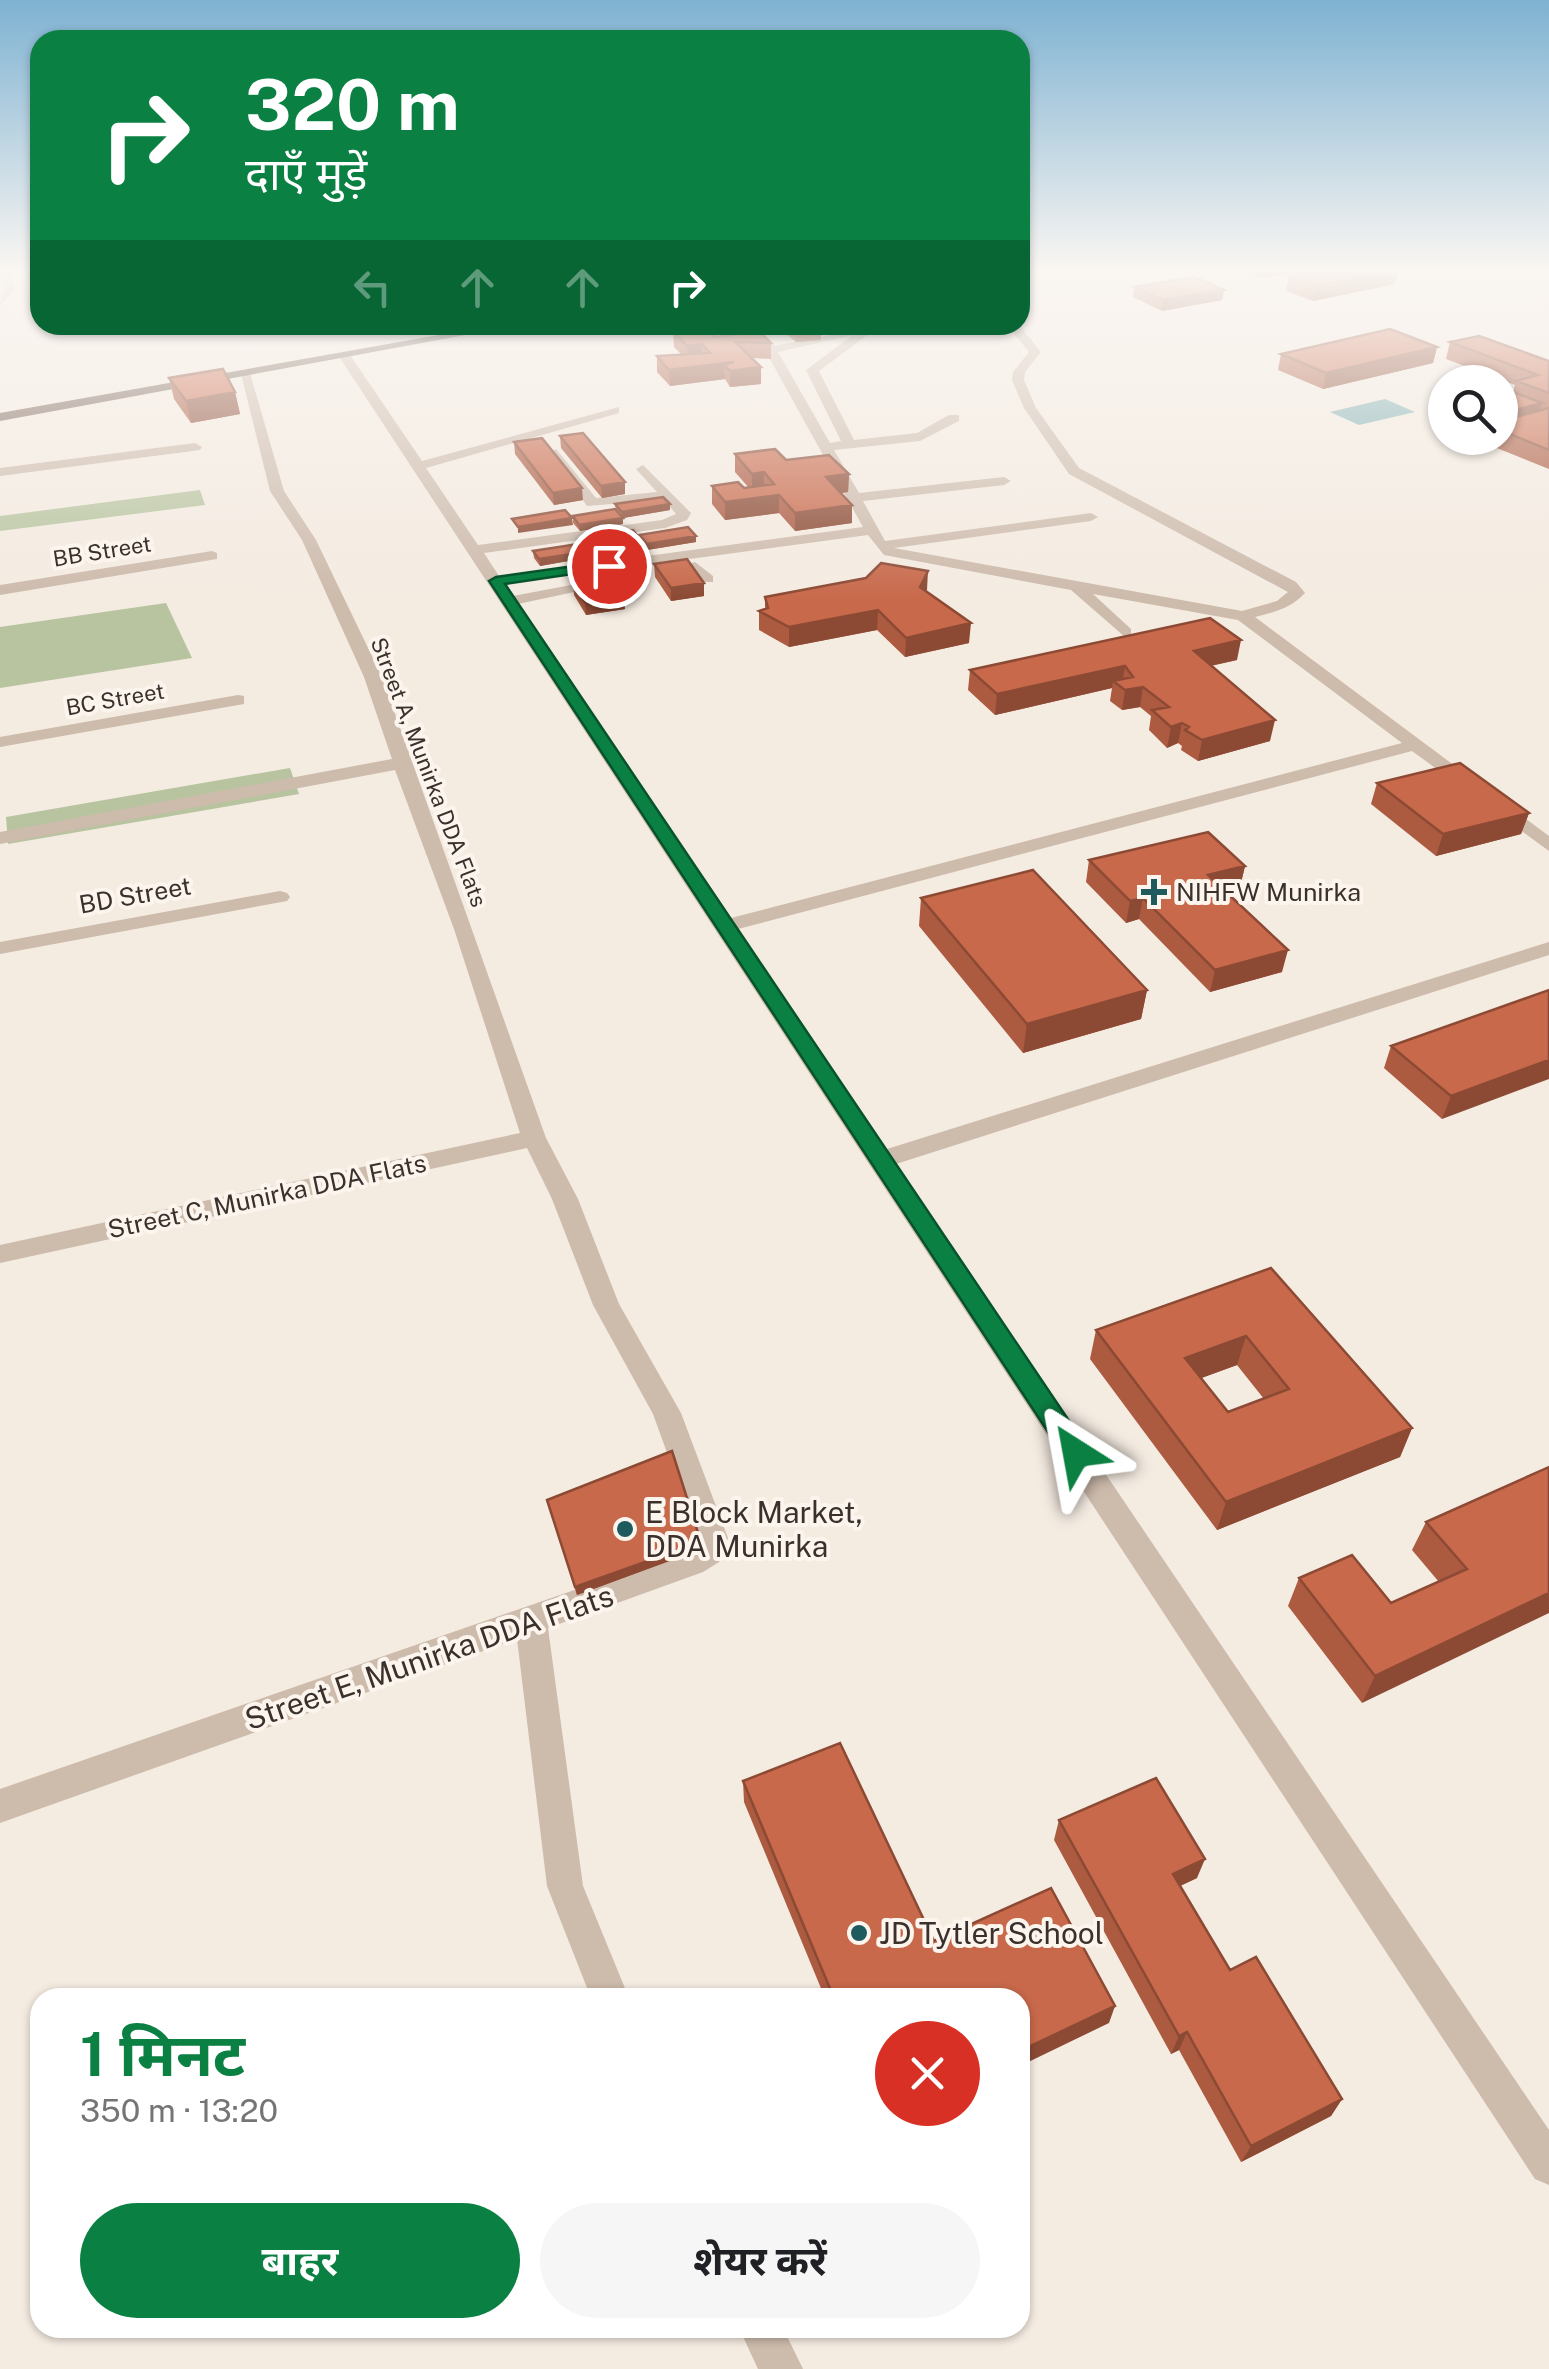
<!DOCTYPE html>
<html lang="hi">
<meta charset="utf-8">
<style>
body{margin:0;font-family:"Public Sans","Noto Sans Devanagari",sans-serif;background:#f6f6f6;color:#202124;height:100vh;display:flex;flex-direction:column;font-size:38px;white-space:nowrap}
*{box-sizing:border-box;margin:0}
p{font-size:32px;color:#757577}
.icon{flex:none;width:55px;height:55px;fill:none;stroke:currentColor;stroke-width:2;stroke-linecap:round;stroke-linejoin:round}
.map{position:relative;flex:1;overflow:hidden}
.details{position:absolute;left:30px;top:1988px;width:1000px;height:350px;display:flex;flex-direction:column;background:#fff;border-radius:30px;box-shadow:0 2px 8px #0004}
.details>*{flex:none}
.top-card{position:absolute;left:30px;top:30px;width:1000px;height:305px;border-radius:30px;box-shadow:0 2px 8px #0004;background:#0b8043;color:#fff;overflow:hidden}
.buttons{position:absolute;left:1428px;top:365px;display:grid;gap:20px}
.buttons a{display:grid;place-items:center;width:90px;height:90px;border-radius:50%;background:#fff;box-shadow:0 2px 8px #0004;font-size:50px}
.pin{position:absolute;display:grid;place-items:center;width:85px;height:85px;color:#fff;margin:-42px;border:5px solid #fff;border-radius:50%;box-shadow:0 2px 10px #0007}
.me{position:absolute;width:110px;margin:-55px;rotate:326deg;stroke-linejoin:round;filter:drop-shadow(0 0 8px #0008)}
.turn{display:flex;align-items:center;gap:35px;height:210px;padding:0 50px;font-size:45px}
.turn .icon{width:130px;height:130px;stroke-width:2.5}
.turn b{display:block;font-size:70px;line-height:85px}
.lanes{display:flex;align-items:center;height:95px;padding:0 50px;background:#0003;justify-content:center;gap:50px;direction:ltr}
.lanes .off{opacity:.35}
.round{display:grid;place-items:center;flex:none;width:105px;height:105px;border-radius:52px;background:#f6f6f6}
.head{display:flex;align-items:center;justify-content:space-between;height:170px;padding:0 50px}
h1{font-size:60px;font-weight:700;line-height:75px;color:#0b8043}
.action{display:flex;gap:20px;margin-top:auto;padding:20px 50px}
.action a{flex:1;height:115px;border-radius:60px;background:#0b8043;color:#fff;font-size:40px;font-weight:700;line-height:115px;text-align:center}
.action a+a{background:#f6f6f6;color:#202124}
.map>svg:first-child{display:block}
.green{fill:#b8c4a0}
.water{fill:#7fb0b2}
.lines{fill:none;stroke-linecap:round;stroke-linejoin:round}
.street{fill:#cdbbac;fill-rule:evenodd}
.primary{fill:#7d675c;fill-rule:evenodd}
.wall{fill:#ac5a40;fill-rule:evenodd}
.shaded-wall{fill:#8c4a34}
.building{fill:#c8694b;stroke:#8c4a34;stroke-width:2.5;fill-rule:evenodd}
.route{fill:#0b8043;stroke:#07532c;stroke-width:2.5}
.poi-dot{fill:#1f5a5e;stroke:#fbf5ee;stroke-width:4}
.labels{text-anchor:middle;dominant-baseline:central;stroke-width:8;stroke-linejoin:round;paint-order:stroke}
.far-street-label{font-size:22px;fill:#3b302b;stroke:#fbf5ee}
.poi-label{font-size:25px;fill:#3b302b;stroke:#fbf5ee;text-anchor:start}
.street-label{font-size:25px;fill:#3b302b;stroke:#fbf5ee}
.near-poi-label{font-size:30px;fill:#3b302b;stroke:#fbf5ee;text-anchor:start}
.near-street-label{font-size:30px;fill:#3b302b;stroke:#fbf5ee}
</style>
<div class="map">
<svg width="1549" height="2369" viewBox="0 0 1549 2369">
<rect width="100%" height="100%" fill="#f4ebe1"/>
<path class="green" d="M200 490 205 505 0 531V516Z
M166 603 192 658 0 688V627Z
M290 768 299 794 8 844 6 817Z"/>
<path class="water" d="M1385 399 1415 412 1359 425 1330 412Z"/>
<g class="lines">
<path class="street" d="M0 268H8L15 288 0 306 5 288Z
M740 325H753L774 346 837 334 857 326 862 329 881 325 819 371 854 440 917 433 949 415H959V421L920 441 834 450 859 493 1004 477 1011 481 1004 485 863 501 885 541 1091 513 1098 517 1091 521 894 548 1242 611 1277 601 1288 592 1069 474 1024 408 1012 380 1013 372 1029 352 1007 325H1019L1041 352 1025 372 1024 380 1036 408 1079 468 1296 582 1305 593C1291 608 1275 612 1255 617L1549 836V851L1412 751 738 929 887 1149 1549 942V955L896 1164 1549 2130V2185L1535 2179 338 355 348 352 422 461 619 407V413L426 468 478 545 662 520 676 514 664 500 587 506 549 453 556 449 596 498 657 492 636 469 643 465 691 513 687 520 665 528 484 553 499 576 863 527 766 352ZM853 335 806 370 841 441 830 443 778 352ZM868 535 884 555 1071 590 1125 637 1131 635V629L1093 594 1238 620 1402 743 731 918 518 604 616 583 608 578 513 596 505 584Z
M240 370 250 373 284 491 316 540 382 677 546 1138 578 1199 619 1304 681 1413 728 1538 719 1562 703 1572 548 1628 583 1886 629 1998H591L547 1886 517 1639 0 1823V1789L681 1553 695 1545 698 1538 653 1414 593 1305 552 1199 527 1148 0 1263V1245L520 1133 454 929 395 770 0 844V832L392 759 364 677 302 540 270 491Z
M195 443 202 447 200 450 0 476V468Z
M212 551 217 553V559L0 595V585Z
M695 562 713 576V582H703L692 572 672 576 664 571Z
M238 695 244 696V704L0 747V737Z
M280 891 287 893 290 897 287 901 0 954V942Z
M739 2328H783L803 2369H758Z"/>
<path class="primary" d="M495 325H520L0 421V413Z"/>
</g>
<path class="wall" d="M1236 268H1312L1264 278Z
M1289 276 1395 284 1313 301 1286 291Z
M1134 287 1224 290 1222 300 1162 311 1133 297Z
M679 325H706L716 332V337L730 335 717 325H746L751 328V333L771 343V359L752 358 761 384 730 387 725 379 670 386 657 372V356L681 354 674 347 673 331 684 329Z
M787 325H829V327L825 328V333L821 334V340L796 342 786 334Z
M1450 342 1549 361V469L1482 442 1483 438H1500V387L1513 392 1515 385 1446 359Z
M1437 347 1433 363 1323 389 1278 370 1281 354Z
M169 378 235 392 240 414 191 423 174 399Z
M1445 399V425L1430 419 1435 402Z
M560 436 625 482V494L602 498 561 448Z
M514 442 583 500 554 505 515 454Z
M735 454 786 460 849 474 848 492 841 493 852 523 795 531 779 513 725 520 712 504V486L749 488 735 472Z
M615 504H670V510L623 518V524L580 531 573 523V516L616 510Z
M639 535 696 542 647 550 640 541Z
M584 538 639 544 591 552V557L540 566 534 558 533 551 585 543Z
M654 564 704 583V596L671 601 655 577Z
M573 582 625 609 586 615 574 595Z
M927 590 926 592 969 643 905 657 877 630 789 647 759 630V611L765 609V597Z
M1237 660 1211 666 1270 741 1198 761 1181 750 1182 746 1178 743 1167 748 1149 730 1151 716 1140 707 1122 710 1110 701 1112 688 995 715 968 690 970 670Z
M1377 783 1529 813 1521 834 1436 856 1371 804Z
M1089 860 1245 866 1240 887 1225 891 1282 972 1210 992 1139 919 1126 923 1086 882Z
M921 898 1147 990 1141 1019 1023 1053 919 926Z
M1549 990 1442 1119 1384 1068 1391 1046Z
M1271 1268 1412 1428 1400 1457 1217 1530 1090 1359 1096 1330ZM1237 1365 1264 1399 1228 1412 1201 1378Z
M1549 1467 1362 1703 1288 1606 1299 1578 1391 1603 1439 1582 1412 1550 1426 1522Z
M547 1500 701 1542 702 1549 577 1595Z
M743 1781 934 1941 1109 2023 1020 1998H825L744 1802Z
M1059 1820 1197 1878 1180 1886 1230 1970 1342 2099 1331 2116 1241 2162 1179 2050 1171 2054 1054 1840Z"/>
<path class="shaded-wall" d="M1266 268H1289L1288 273 1264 278Z
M1289 268H1312L1288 273Z
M1399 269 1395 284 1313 301 1316 286Z
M1224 290 1222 300 1162 311 1163 300Z
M285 325H312L286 329Z
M815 325H829V327L825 328V333L821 334V340L796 342V332Z
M751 328V334L732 336V331Z
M702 344V360L688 362 687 346Z
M1437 347 1433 363 1323 389 1326 373Z
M734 362 761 367V384L730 387V371L724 365 725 379 670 386 669 370Z
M235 392 240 414 191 423 186 401Z
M1542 403 1537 420 1500 430V414Z
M764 472V490L752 492V474Z
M849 474 848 492 826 495V477Z
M625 482V494L602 498 601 486Z
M582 488 583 500 554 505 553 493Z
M779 495V513L725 520V502Z
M670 504V510L623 518V524L580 531 579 525 622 518V512Z
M852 505V523L795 531V513Z
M572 518 573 525 518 533V527Z
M696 536V542L647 550V544Z
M639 538V544L591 552V557L540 566 539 559 591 551 590 546Z
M928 571 927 590 918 606 920 587Z
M704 583V596L671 601V588Z
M624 596 625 609 586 615 585 602Z
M878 610 877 630 789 647V627Z
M971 623 969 643 905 657 906 638Z
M1241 640 1237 660 1190 670 1194 651Z
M1125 666 1122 686 1113 681 1112 688 995 715 997 694Z
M1143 687 1140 707 1122 710 1125 690Z
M1275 720 1270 741 1198 761 1202 740Z
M1182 723 1178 743 1167 748 1171 727Z
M1529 813 1521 834 1436 856 1443 834Z
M1245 866 1240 887 1204 896 1208 875Z
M1143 898 1139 919 1126 923 1130 901Z
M1288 950 1282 972 1210 992 1215 970Z
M1147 990 1141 1019 1023 1053 1027 1024Z
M1549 1060V1079L1442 1119 1451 1096Z
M1246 1336 1237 1365 1177 1387 1185 1358Z
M1412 1428 1400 1457 1217 1530 1226 1502Z
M701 1542 702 1549 577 1595 575 1587Z
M1549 1593V1613L1362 1703 1375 1676Z
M1205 1859 1197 1878 1165 1893 1173 1874Z
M1115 2006 1109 2023 1020 2066V2051Z
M1187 2032 1179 2050 1171 2054 1179 2036Z
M1342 2099 1331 2116 1241 2162 1251 2146Z"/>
<path class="building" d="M1329 268H1394L1399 269 1316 286 1289 276Z
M1194 277 1224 290 1163 300 1134 287Z
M685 325H706L716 332 711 333 705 327 690 329Z
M724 325H746L751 328 732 331Z
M788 325H816L821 329 796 332Z
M705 327 714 337 760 332 771 343 735 342 761 367 730 371 724 365 734 362 669 370 657 356 710 353 702 344 687 346 673 331Z
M1390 329 1437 347 1326 373 1281 354Z
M1479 336 1549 361V393L1516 381 1538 375 1450 342Z
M223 369 235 392 186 401 169 378Z
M1500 387 1542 403 1500 414Z
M1445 399V406L1435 402Z
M1549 408V450L1500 430V421Z
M583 433 625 482 601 486 560 436Z
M542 438 582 488 553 493 514 442Z
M775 449 786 460 829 455 849 474 826 477 852 505 795 513 779 495 725 502 712 486 738 482 744 488 774 484 764 472 752 474 735 454Z
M663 497 670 504 622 512 615 504Z
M615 509 623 518 579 525 573 516Z
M565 510 572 518 518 527 512 519Z
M688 527 696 536 647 544 639 535Z
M633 530 639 538 590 546 584 538Z
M584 543 591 551 539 559 533 551Z
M687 559 704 583 671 588 654 564Z
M881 563 928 571 920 587 971 623 906 638 878 610 789 627 759 611 768 608 765 597 866 578Z
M611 576 624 596 585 602 573 582Z
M1210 618 1241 640 1194 651 1275 720 1202 740 1185 730 1189 727 1182 723 1171 727 1152 710 1169 707 1143 687 1125 690 1113 681 1133 677 1125 666 997 694 970 670Z
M1460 763 1529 813 1443 834 1377 783Z
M1208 832 1245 866 1208 875 1288 950 1215 970 1143 898 1130 901 1089 860Z
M1033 870 1147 990 1027 1024 921 898Z
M1549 990V1060L1451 1096 1391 1046Z
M1271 1268 1412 1428 1226 1502 1096 1330ZM1246 1336 1289 1389 1228 1412 1185 1358Z
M672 1451 701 1542 575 1587 547 1500Z
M1549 1467V1593L1375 1676 1299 1578 1352 1555 1391 1603 1467 1569 1426 1522Z
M840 1743 934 1941 1051 1888 1115 2006 1020 2051V1998H834L743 1781Z
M1156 1778 1205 1859 1173 1874 1230 1970 1256 1957 1342 2099 1251 2146 1187 2032 1179 2036 1059 1820Z"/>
<linearGradient id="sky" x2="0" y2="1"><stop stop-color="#7eb2d2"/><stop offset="0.45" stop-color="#faf6f2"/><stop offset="1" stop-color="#faf6f2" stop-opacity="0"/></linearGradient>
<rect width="1549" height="599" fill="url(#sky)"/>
<path class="route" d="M609 561 614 563V568L505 584 1086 1446 1090 1453 1086 1461 1076 1464 1067 1461 489 581 496 577Z"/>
<g class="poi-dot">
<path d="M1149 877h10v10h10v10h-10v10h-10v-10h-10v-10h10z"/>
<circle cx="625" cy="1529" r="10"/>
<circle cx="859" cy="1933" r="10"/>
</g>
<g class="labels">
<g class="far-street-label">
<text transform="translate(102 551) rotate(-9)">BB Street</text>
<text transform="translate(115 699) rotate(-10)">BC Street</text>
<text transform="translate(429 772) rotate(69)">Street A, Munirka DDA Flats</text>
</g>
<g class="poi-label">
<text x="1176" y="892">NIHFW Munirka</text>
</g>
<g class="street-label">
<text transform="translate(135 895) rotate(-10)">BD Street</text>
<text transform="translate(267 1196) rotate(-12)">Street C, Munirka DDA Flats</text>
</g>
<g class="near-poi-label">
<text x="645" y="1512">E Block Market,<tspan x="645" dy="34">DDA Munirka</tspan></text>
<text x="879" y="1933">JD Tytler School</text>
</g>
<g class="near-street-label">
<text transform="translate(429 1657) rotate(-19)">Street E, Munirka DDA Flats</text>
</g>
</g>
</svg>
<div class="buttons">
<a><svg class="icon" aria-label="search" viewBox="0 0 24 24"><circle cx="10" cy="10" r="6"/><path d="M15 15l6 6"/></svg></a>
</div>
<div class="pin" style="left:609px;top:566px;background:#d93025"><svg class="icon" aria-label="arrive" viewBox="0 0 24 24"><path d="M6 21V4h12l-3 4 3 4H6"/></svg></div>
<svg class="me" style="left:1076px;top:1453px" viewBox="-20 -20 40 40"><path d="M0-17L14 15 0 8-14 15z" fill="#0b8043" stroke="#fff" stroke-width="4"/></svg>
<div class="top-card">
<div class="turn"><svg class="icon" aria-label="right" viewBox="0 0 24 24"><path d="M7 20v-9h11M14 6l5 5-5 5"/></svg><div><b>320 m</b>दाएँ मुड़ें</div></div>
<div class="lanes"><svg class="icon off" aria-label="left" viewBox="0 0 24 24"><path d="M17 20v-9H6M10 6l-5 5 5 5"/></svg><svg class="icon off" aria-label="ahead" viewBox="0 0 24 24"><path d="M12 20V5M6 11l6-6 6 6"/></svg><svg class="icon off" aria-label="ahead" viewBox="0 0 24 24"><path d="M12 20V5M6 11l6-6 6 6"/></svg><svg class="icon" aria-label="right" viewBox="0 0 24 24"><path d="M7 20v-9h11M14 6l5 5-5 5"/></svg></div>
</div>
<section class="details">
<div class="head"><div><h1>1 मिनट</h1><p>350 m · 13:20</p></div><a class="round" style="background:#d93025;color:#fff"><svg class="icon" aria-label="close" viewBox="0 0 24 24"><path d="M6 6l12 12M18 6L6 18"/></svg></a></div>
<div class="action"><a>बाहर</a><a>शेयर करें</a></div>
</section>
</div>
